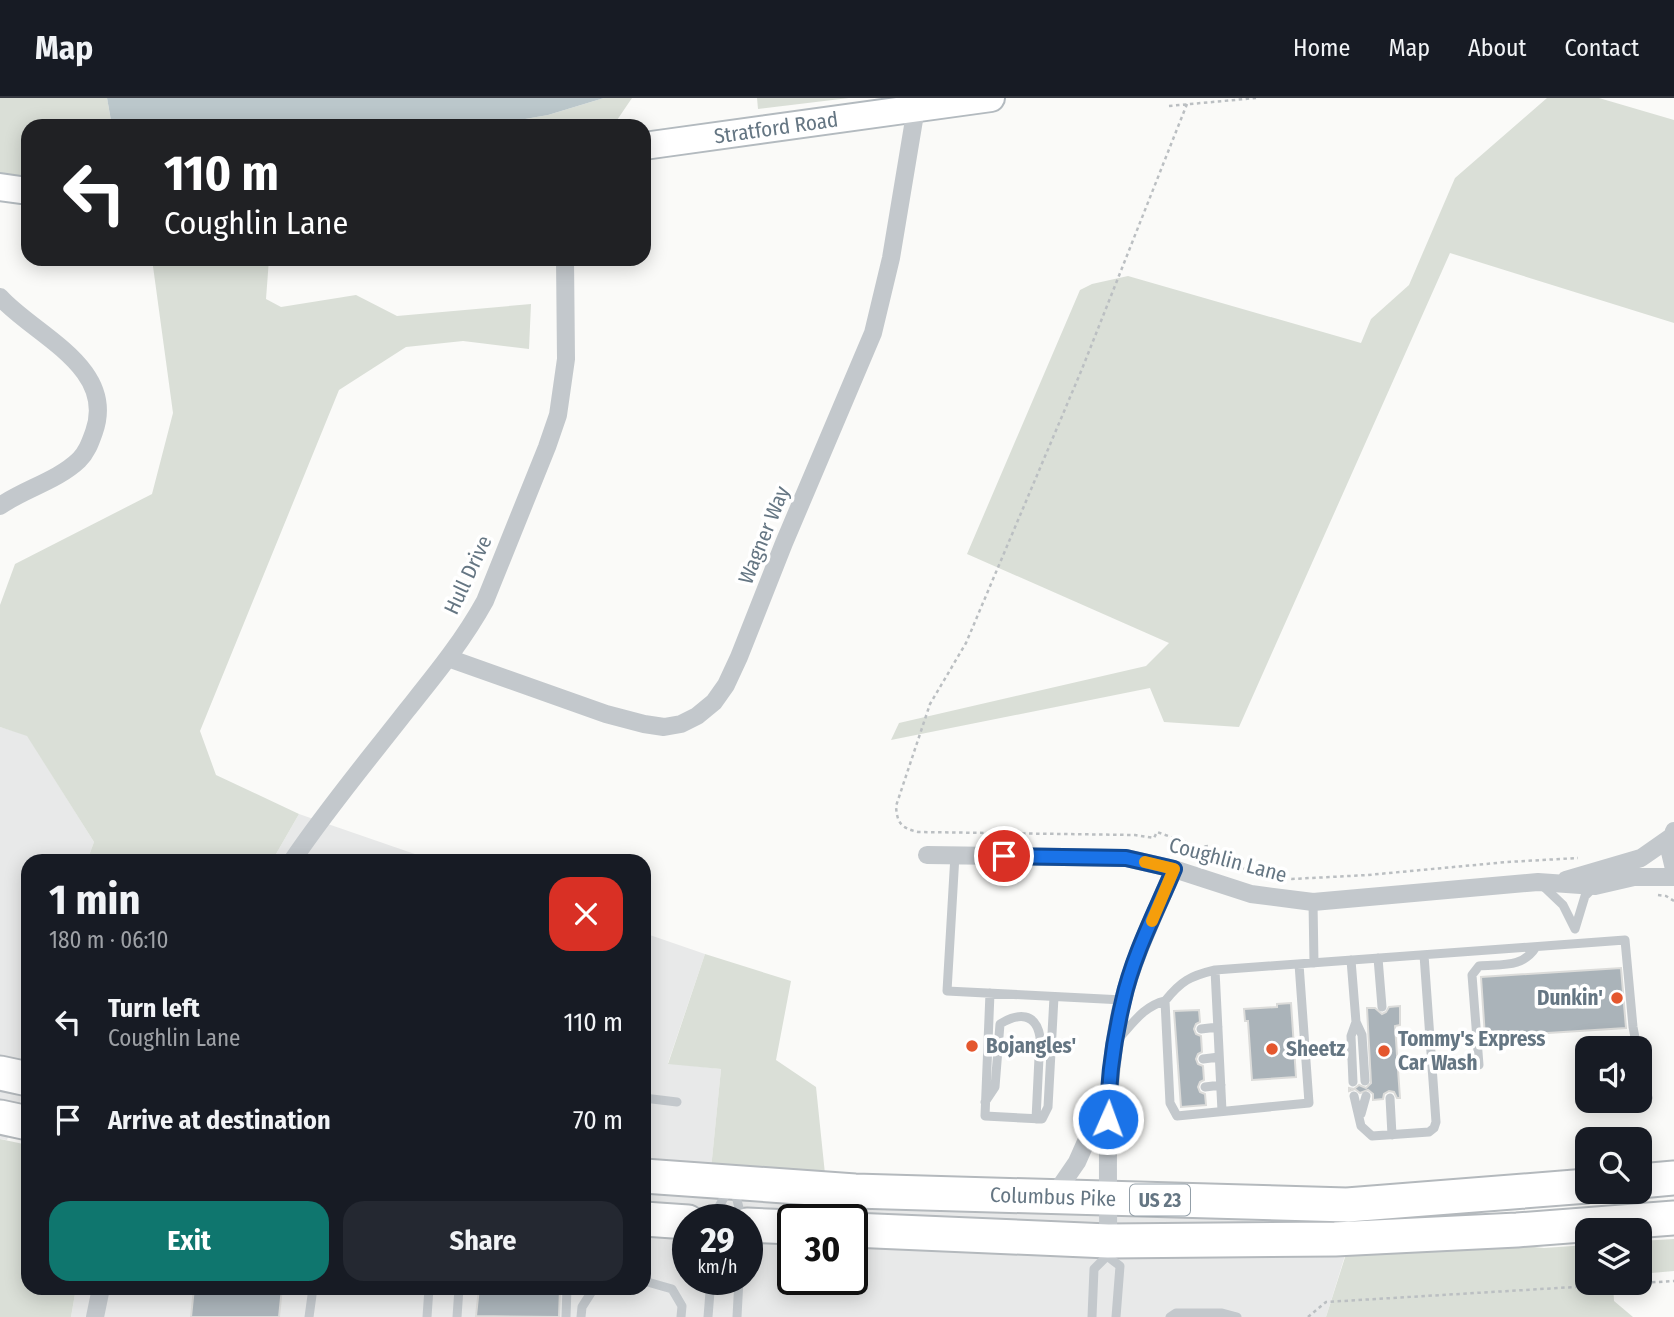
<!DOCTYPE html>
<meta charset="utf-8">
<style>
body{margin:0;font-family:"Fira Sans Condensed",sans-serif;background:#242831;color:#f1f3f6;height:100vh;display:flex;flex-direction:column;font-size:26px;white-space:nowrap}
*{box-sizing:border-box;margin:0}
p{font-size:23px;color:#9ea1a6}
.icon{flex:none;width:38px;height:38px;fill:none;stroke:currentColor;stroke-width:2;stroke-linecap:round;stroke-linejoin:round}
.map{position:relative;flex:1;overflow:hidden}
.drawer{position:absolute;left:21px;top:756px;width:630px;height:441px;display:flex;flex-direction:column;background:#171b24;border-radius:21px;box-shadow:0 4px 18px #0003}
.drawer>*{flex:none}
.banner{position:absolute;left:21px;top:21px;width:630px;height:147px;border-radius:21px;box-shadow:0 4px 18px #0003;background:#202124;color:#fff;overflow:hidden}
.buttons{position:absolute;left:1575px;top:938px;display:grid;gap:14px}
.buttons a{display:grid;place-items:center;width:77px;height:77px;border-radius:14px;background:#171b24;box-shadow:0 4px 18px #0003;font-size:35px}
.speed{position:absolute;left:672px;top:1106px;display:flex;gap:14px;font-size:35px;font-weight:700;text-align:center}
.speed>*{display:grid;place-content:center;width:91px;height:91px;border-radius:50%;background:#171b24;box-shadow:0 4px 18px #0003;line-height:1}
.speed small{font-size:18px;font-weight:400}
.speed .limit{border:4px solid #111;border-radius:10px;background:#fff;color:#111}
.pin{position:absolute;display:grid;place-items:center;width:60px;height:60px;color:#fff;margin:-30px;border:4px solid #fff;border-radius:50%;box-shadow:0 2px 7px #0007}
.me{position:absolute;width:77px;margin:-38px;rotate:2deg;stroke-linejoin:round;filter:drop-shadow(0 0 5px #0008)}
.turn{display:flex;align-items:center;gap:24px;height:147px;padding:0 28px;font-size:32px}
.turn .icon{width:91px;height:91px;stroke-width:2.5}
.turn b{display:block;font-size:49px;line-height:60px}
.round{display:grid;place-items:center;flex:none;width:74px;height:74px;border-radius:21px;background:#242831}
.head{display:flex;align-items:center;justify-content:space-between;height:119px;padding:0 28px}
h1{font-size:42px;font-weight:700;line-height:52px}
.primary-button{display:flex;gap:14px;margin-top:auto;padding:14px 28px}
.primary-button a{flex:1;height:80px;border-radius:21px;background:#0f766e;color:#fff;font-size:28px;font-weight:700;line-height:80px;text-align:center}
.primary-button a+a{background:#242831;color:#f1f3f6}
ul{padding:0;list-style:none}
li{display:flex;align-items:center;gap:21px;height:98px;padding:0 28px}
li div{flex:1}
li b{display:block;font-size:26px}
li em{font-style:normal}
header{display:flex;align-items:center;gap:42px;box-sizing:border-box;height:98px;padding:0 35px;background:#171b24;border-bottom:2px solid #363941}
header strong{font-size:33px}
nav{display:flex;gap:38px;margin-inline-start:auto;font-size:24px}
.map>svg:first-child{display:block}
.built{fill:#e8e9e9;fill-rule:evenodd}
.green{fill:#dadfd7}
.water{fill:#bbc7cb}
.building{fill:#aab3b9;stroke:#dcdcda;stroke-width:2}
.lines{fill:none;stroke-linecap:round;stroke-linejoin:round}
.secondary-casing{stroke:#b3babf;stroke-width:30}
.highway-casing{stroke:#b4b9bd;stroke-width:37}
.path{stroke:#bbbfc2;stroke-width:2.5;stroke-dasharray:3.5 3.5;stroke-linecap:butt}
.lane{stroke:#c3c8cc;stroke-width:9}
.street{stroke:#c3c8cc;stroke-width:18}
.secondary{stroke:#fff;stroke-width:26}
.highway{stroke:#fff;stroke-width:33}
.route-casing{stroke:#114b97;stroke-width:18}
.route{stroke:#1a73e8;stroke-width:12}
.slow{stroke:#f59e0b;stroke-width:12}
.poi-dot{fill:#e4572e;stroke:#fff;stroke-width:2.5}
.labels{text-anchor:middle;dominant-baseline:central;stroke-width:7;stroke-linejoin:round;paint-order:stroke}
.shield{fill:#fff;stroke:#939fa8;stroke-width:2}
.shield-label{font-size:19px;font-weight:bold;fill:#657683}
.street-label{font-size:21px;fill:#657683;stroke:#fff}
.poi-label{font-size:21px;font-weight:bold;fill:#657683;stroke:#fff;text-anchor:start}
</style>
<header>
<strong>Map</strong>
<nav><a>Home</a><a>Map</a><a>About</a><a>Contact</a></nav>
</header>
<div class="map">
<svg width="1674" height="1219" viewBox="0 0 1674 1219">
<rect width="100%" height="100%" fill="#fafaf8"/>
<path class="built" d="M0 629 27 637 94 744 87 763H28V983L7 1042 0 1041Z
M299 716 435 763H272Z
M644 835 705 856 668 965 721 971 711 1071 1024 1085 1365 1093 1326 1219H71L76 1190H644ZM688 1122H747V1181H688ZM793 1122H852V1181H793Z"/>
<path class="green" d="M0 0H107L112 28H28V85L0 81Z
M604 0H632L613 28H486L548 17Z
M757 0H849L758 11Z
M1547 0H1599L1674 22V225L1450 155 1239 629 1164 624 1150 590 891 642 899 625 1146 568 1169 545 967 456 1080 192 1092 186 1128 178 1361 245 1371 221 1409 187 1455 80Z
M152 161H269L266 201 281 209 356 197 397 218 531 206 529 251 463 243 406 249 339 292 200 633 216 677 299 716 272 763H87L94 744 27 638 0 629V507L15 466 152 396 173 315Z
M705 856 791 883 776 962 816 989 825 1076 711 1071 721 971 668 966Z
M0 1041 28 1047V1190H76L71 1219H0Z
M1674 1141V1173L1640 1176V1143Z
M1506 1146 1544 1150 1587 1147V1185H1613L1614 1203 1633 1219H1326L1347 1153Z"/>
<path class="water" d="M107 0H604L548 17 486 28H112Z"/>
<path class="building" d="M1621 870 1626 930 1485 939 1481 879Z
M1291 905 1296 979 1252 982 1248 923H1245L1244 911 1277 909V906Z
M1400 908V927L1395 928 1400 1000H1397L1394 994 1389 993 1384 996 1383 1001 1373 1002V996L1368 992 1360 995 1355 991 1349 993V990L1354 991 1359 987 1366 990 1371 985 1367 910H1375L1382 916 1386 914 1389 909Z
M1199 912 1200 924 1196 926 1194 931 1196 936 1201 938 1202 954 1198 956 1196 961 1198 966 1203 968 1204 982 1200 984 1198 989 1200 994 1205 996 1206 1007 1181 1009 1174 913Z
M194 1190H282L279 1219H191Z
M479 1190H560L559 1219 476 1218Z"/>
<g class="lines">
<defs>
<path id="secondary" d="M644 48 991 0
M0 89 28 93"/>
<path id="highway" d="M0 975 28 981
M0 1019 28 1025
M644 1078 855 1093 1347 1107 1587 1088
M1640 1083 1674 1080
M644 1121 688 1124
M747 1127 793 1129
M852 1132 1108 1143 1335 1141 1517 1132 1674 1120"/>
</defs>
<use href="#secondary" class="secondary-casing"/>
<use href="#highway" class="highway-casing"/>
<path class="path" d="M1187 6 1082 271 966 545 930 606 896 708C897 725 901 730 918 734L1135 737 1154 740 1157 734 1199 749 1208 748 1210 757 1232 768 1292 781 1368 777 1507 764 1578 760
M1169 8 1256 0
M1658 797 1666 798 1674 803
M1308 1219 1326 1204 1674 1183"/>
<path class="lane" d="M955 757 947 893 1123 902
M1542 787 1563 807 1575 831
M1313 804 1314 865
M1575 831 1585 798 1594 789
M1378 860 1382 909
M1351 862 1356 924 1351 938 1353 984
M1215 872 1222 1013
M990 895 985 1018 1042 1021 1048 1009 1054 899
M1165 903C1181 883 1190 878 1215 872L1625 842 1633 929 1637 950
M1356 924 1362 937 1365 983
M1201 931 1218 929
M1119 940C1133 925 1144 908 1165 903L1170 1005 1177 1018 1309 1005 1299 866
M1203 961 1219 959
M1640 962 1648 1000
M1479 967 1472 877 1479 868C1502 866 1523 870 1536 849
M1205 989 1221 987
M1354 998 1361 1028 1372 1038 1429 1034 1434 1030 1436 1024 1424 857
M644 1000 677 1004
M1390 1000 1392 1037
M985 1004 995 989 1000 926C1018 915 1036 914 1040 939L1036 1021
M1361 1016 1366 998
M734 1090 742 1122
M711 1122 728 1093
M1107 1158 1120 1168 1116 1219
M644 1183 672 1191 682 1208 681 1219
M309 1219 313 1190
M427 1219 429 1190
M457 1219 459 1190
M566 1219 567 1190
M581 1219 582 1209 594 1190
M708 1219 711 1181
M737 1219 739 1181
M1092 1219 1094 1171 1107 1158 1108 1149
M1170 1219 1176 1215H1222L1237 1219"/>
<path class="street" d="M0 199C34 237 117 269 94 334 90 345 87 354 79 362 57 383 24 391 0 408
M448 560 606 616 644 626 664 629 681 626 697 618 714 604 726 587 739 559 784 445 873 235 891 160 916 10
M1674 733 1669 750 1674 771
M927 757 1126 760 1174 771 1251 796 1313 804 1538 784 1595 788 1634 779H1674
M292 763C327 711 368 662 407 612 435 577 463 543 485 503L547 349 558 317 566 261 565 161
M1566 782 1641 760 1671 739
M1053 1099 1077 1064 1105 1001
M1108 1143C1109 1063 1103 981 1123 902 1134 857 1156 814 1174 771
M95 1219 101 1190"/>
<use href="#secondary" class="secondary"/>
<use href="#highway" class="highway"/>
</g>
<g class="lines">
<defs>
<path id="route" d="M1004 758 1126 760 1174 771C1156 814 1133 857 1123 903 1114 941 1108 982 1108 1021"/>
</defs>
<use href="#route" class="route-casing"/>
<use href="#route" class="route"/>
<path class="slow" d="M1145 764 1174 771 1152 823"/>
</g>
<g class="poi-dot">
<circle cx="1617" cy="900" r="7"/>
<circle cx="972" cy="948" r="7"/>
<circle cx="1272" cy="951" r="7"/>
<circle cx="1384" cy="953" r="7"/>
</g>
<g class="labels">
<rect class="shield" x="1130" y="1086.5" width="60" height="31" rx="5"/>
<g class="shield-label">
<text x="1160" y="1102">US 23</text>
</g>
<g class="street-label">
<text transform="translate(776 30) rotate(-8)">Stratford Road</text>
<text transform="translate(764 437) rotate(-68)">Wagner Way</text>
<text transform="translate(468 477) rotate(-65)">Hull Drive</text>
<text transform="translate(1228 762) rotate(15)">Coughlin Lane</text>
<text transform="translate(1053 1099) rotate(2)">Columbus Pike</text>
</g>
<g class="poi-label">
<text x="1603" y="900" text-anchor="end">Dunkin'</text>
<text x="1398" y="941">Tommy's Express<tspan x="1398" dy="24">Car Wash</tspan></text>
<text x="986" y="948">Bojangles'</text>
<text x="1286" y="951">Sheetz</text>
</g>
</g>
</svg>
<div class="buttons">
<a><svg class="icon" aria-label="sound" viewBox="0 0 24 24"><path d="M4 9h4l5-4v14l-5-4H4zM17 9q2 3 0 6"/></svg></a>
<a><svg class="icon" aria-label="search" viewBox="0 0 24 24"><circle cx="10" cy="10" r="6"/><path d="M15 15l6 6"/></svg></a>
<a><svg class="icon" aria-label="layers" viewBox="0 0 24 24"><path d="M12 4l9 5-9 5-9-5zM3 14l9 5 9-5"/></svg></a>
</div>
<div class="speed"><div>29<small>km/h</small></div><div class="limit">30</div></div>
<div class="pin" style="left:1004px;top:758px;background:#d93025"><svg class="icon" aria-label="arrive" viewBox="0 0 24 24"><path d="M6 21V4h12l-3 4 3 4H6"/></svg></div>
<svg class="me" style="left:1108px;top:1021px" viewBox="-20 -20 40 40"><circle r="17" fill="#1a73e8" stroke="#fff" stroke-width="3"/><path d="M0-11L8 9 0 5-8 9z" fill="#fff"/></svg>
<div class="banner">
<div class="turn"><svg class="icon" aria-label="left" viewBox="0 0 24 24"><path d="M17 20v-9H6M10 6l-5 5 5 5"/></svg><div><b>110 m</b>Coughlin Lane</div></div>
</div>
<section class="drawer">
<div class="head"><div><h1>1 min</h1><p>180 m · 06:10</p></div><a class="round" style="background:#d93025;color:#fff"><svg class="icon" aria-label="close" viewBox="0 0 24 24"><path d="M6 6l12 12M18 6L6 18"/></svg></a></div>
<ul>
<li><svg class="icon" aria-label="left" viewBox="0 0 24 24"><path d="M17 20v-9H6M10 6l-5 5 5 5"/></svg><div><b>Turn left</b><p>Coughlin Lane</p></div><em>110 m</em></li>
<li><svg class="icon" aria-label="arrive" viewBox="0 0 24 24"><path d="M6 21V4h12l-3 4 3 4H6"/></svg><div><b>Arrive at destination</b></div><em>70 m</em></li>
</ul>
<div class="primary-button"><a>Exit</a><a>Share</a></div>
</section>
</div>
